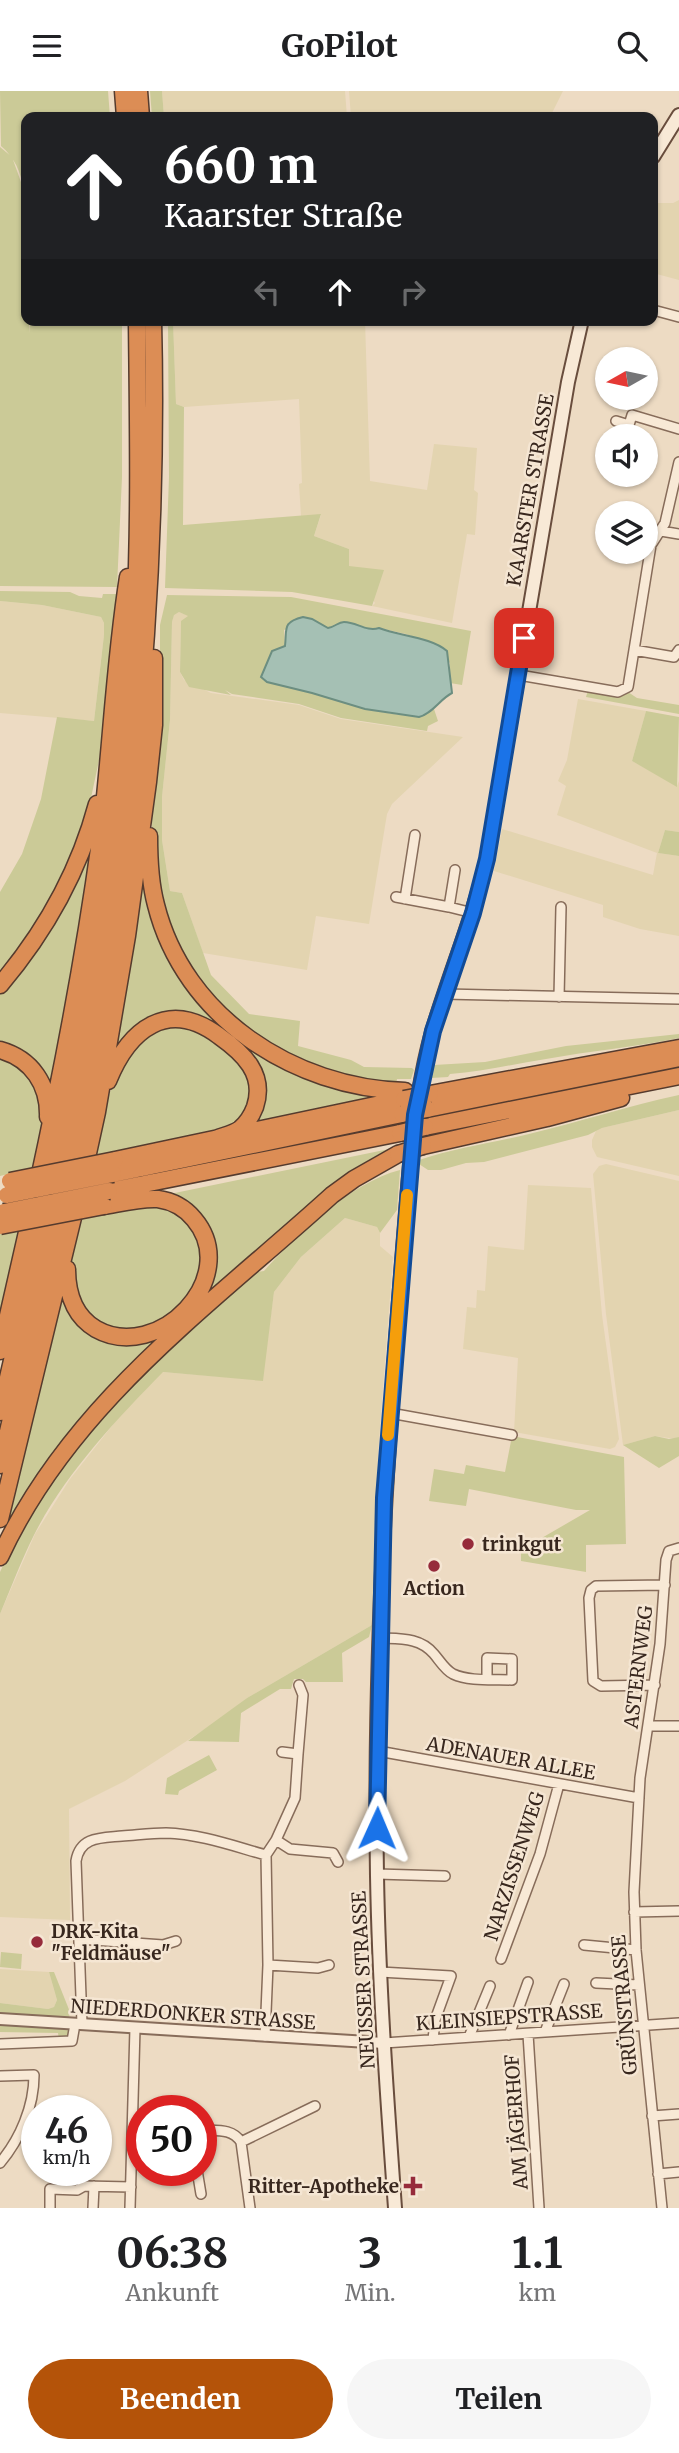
<!DOCTYPE html>
<html lang="de">
<meta charset="utf-8">
<style>
body{margin:0;font-family:Merriweather,serif;background:#f6f6f6;color:#202124;height:100vh;display:flex;flex-direction:column;font-size:26px;white-space:nowrap}
*{box-sizing:border-box;margin:0}
p{font-size:23px;color:#757577}
.icon{flex:none;width:38px;height:38px;fill:none;stroke:currentColor;stroke-width:2;stroke-linecap:round;stroke-linejoin:round}
.map{position:relative;height:2117px;overflow:hidden}
.sheet{display:flex;flex-direction:column;background:#fff;flex:1}
.sheet>*{flex:none}
.hud{position:absolute;left:21px;top:21px;width:637px;height:214px;border-radius:14px;box-shadow:0 2px 5px #0004;background:#202124;color:#fff;overflow:hidden}
.needle{width:46px;rotate:261deg}
.controls{position:absolute;left:595px;top:256px;display:grid;gap:14px}
.controls a{display:grid;place-items:center;width:63px;height:63px;border-radius:50%;background:#fff;box-shadow:0 2px 5px #0004;font-size:35px}
.speed{position:absolute;left:21px;top:2004px;display:flex;gap:14px;font-size:35px;font-weight:700;text-align:center}
.speed>*{display:grid;place-content:center;width:91px;height:91px;border-radius:50%;background:#fff;box-shadow:0 2px 5px #0004;line-height:1}
.speed small{font-size:18px;font-weight:400}
.speed .limit{border:10px solid #d22;background:#fff;color:#111}
.pin{position:absolute;display:grid;place-items:center;width:60px;height:60px;color:#fff;margin:-30px;border-radius:14px;box-shadow:0 4px 10px #0006}
.me{position:absolute;width:77px;margin:-38px;rotate:1deg;stroke-linejoin:round;filter:drop-shadow(0 0 5px #0008)}
.turn{display:flex;align-items:center;gap:24px;height:147px;padding:0 28px;font-size:32px}
.turn .icon{width:91px;height:91px;stroke-width:2.5}
.turn b{display:block;font-size:49px;line-height:60px}
.lanes{display:flex;align-items:center;height:66px;padding:0 28px;background:#0003;justify-content:center;gap:35px;direction:ltr}
.lanes .off{opacity:.35}
.eta{display:flex;justify-content:space-evenly;align-items:center;height:119px;text-align:center}
.eta b{font-size:42px;font-weight:700;line-height:49px}
.cta{display:flex;gap:14px;margin-top:auto;padding:14px 28px}
.cta a{flex:1;height:80px;border-radius:42px;background:#b45309;color:#fff;font-size:28px;font-weight:700;line-height:80px;text-align:center}
.cta a+a{background:#f6f6f6;color:#202124}
header{display:flex;justify-content:space-between;align-items:center;height:91px;padding:0 28px;background:#fff;font-size:32px;font-weight:700}
.map>svg:first-child{display:block}
.farmland{fill:#e3d4b0}
.green{fill:#cbca97}
.water{fill:#a5c0b4;stroke:#6c8e81;stroke-width:2}
.lines{fill:none;stroke-linecap:round;stroke-linejoin:round}
.minor-casing{stroke:#876c5a;stroke-width:12}
.tertiary-casing{stroke:#876c5a;stroke-width:14}
.secondary-casing{stroke:#694d3d;stroke-width:16}
.motorway-casing{stroke:#553b2e;stroke-width:19}
.minor{stroke:#f8e9d6;stroke-width:9}
.tertiary{stroke:#f8e9d6;stroke-width:10}
.secondary{stroke:#f8e9d6;stroke-width:12}
.motorway{stroke:#dc8d55;stroke-width:16}
.motorway-bridge-casing{stroke:#553b2e;stroke-width:19;stroke-linecap:butt}
.motorway-bridge{stroke:#dc8d55;stroke-width:16}
.route-casing{stroke:#114b97;stroke-width:18}
.route{stroke:#1a73e8;stroke-width:12}
.slow{stroke:#f59e0b;stroke-width:12}
.poi-dot{fill:#962b3b;stroke:#f5e6d3;stroke-width:2.5}
.labels{text-anchor:middle;dominant-baseline:central;stroke-width:5;stroke-linejoin:round;paint-order:stroke}
.street-label{font-size:19px;fill:#38271e;stroke:#f5e6d3}
.poi-label{font-size:19px;font-weight:bold;fill:#38271e;stroke:#f5e6d3;text-anchor:start}
</style>
<header><svg class="icon" aria-label="menu" viewBox="0 0 24 24"><path d="M4 6h16M4 12h16M4 18h16"/></svg>GoPilot<svg class="icon" aria-label="search" viewBox="0 0 24 24"><circle cx="10" cy="10" r="6"/><path d="M15 15l6 6"/></svg></header>
<div class="map">
<svg width="679" height="2117" viewBox="0 0 679 2117">
<rect width="100%" height="100%" fill="#eddbc3"/>
<path class="farmland" d="M162 0H345L347 26H164Z
M349 0H563L550 26H351Z
M679 109V189L653 182V112H673Z
M173 229H365L370 390 427 399 434 353 477 357 474 399 478 402 475 444 467 443 452 532 372 515 375 512 348 475 349 458 314 445 321 424 301 425 299 393 302 392 299 308 184 316 176 313Z
M0 510 42 514 101 526 104 532V544L94 630 0 622Z
M179 521 189 525 181 531 180 581 184 589 211 602 299 614 341 628 463 646 392 713 387 723 369 833 316 825 307 879 203 862 182 802 170 800 162 749V706L170 629 172 531 174 523Z
M578 608 646 620 632 670 677 695 679 690V741L665 739 658 762 679 765V845L640 838 603 826V814L494 780 502 738 653 784 657 762 557 724 566 695 558 690 567 669Z
M679 1019V1085L597 1066 592 1056V1049L596 1040 602 1037Z
M606 1073 679 1090V1346L676 1348 655 1345 623 1354 606 1223 593 1083 599 1075Z
M528 1094 591 1097 602 1224 619 1348 615 1356 610 1358 514 1341 518 1267 463 1258 467 1216 476 1217 477 1199 485 1200 488 1155 524 1159Z
M345 1127 377 1136 380 1142V1155L393 1166 378 1363 372 1534 247 1607 216 1631 125 1690 69 1718 70 1829 0 1826V1523L35 1443 70 1388 119 1326 162 1281 262 1289 274 1201 301 1166Z
M0 1878 49 1881 57 1909 54 1916 48 1918 0 1912Z"/>
<path class="green" d="M0 0H108L110 26H26V147C24 112 29 79 1 55Z
M150 0H162L164 26H152Z
M0 56 12 66 21 91 26 177V229H29L30 242V229H122V386L117 496 0 495Z
M168 229H173L176 313 184 316 183 434 321 423 314 445 349 458V475L384 479 372 515 292 501 165 497 169 386Z
M0 500 70 501 79 505 102 507 103 503H118L101 660 85 735 54 806 0 885V801L22 763 41 708 57 626 94 630 104 544V532L101 526 42 514 0 510Z
M167 504 291 506 471 540 462 594 450 592V572L427 551 406 543 379 537 373 539 364 537 354 533H336L328 537 312 528 284 539 285 555 279 558 267 591 312 602 365 618 394 623 419 626 434 618 438 630 428 635 427 640 341 627 299 613 232 603 225 599 231 604 189 596 180 581 181 530 188 525 179 521 174 524 172 531 170 629 162 706V749L170 800 182 802 211 884 249 923 300 930 298 955 351 969 364 976 412 977 414 979 411 988H397L396 994 360 992 277 959 230 924 203 895 179 855 158 799 152 744V720L160 598V534Z
M588 599 616 604 628 601 637 607 679 614V623L586 606Z
M646 620 679 626 677 696 632 670Z
M93 735 87 797 53 998 0 955V898Z
M665 739 679 741V765L658 762Z
M143 773 184 883 297 983 337 998 377 1008 248 1037 258 979 181 925 112 968Z
M170 934C180 936 193 936 202 940 208 943 214 948 220 952 257 977 264 1011 227 1040L92 1068 104 1017 117 982 145 944Z
M679 943V947C635 956 590 960 546 968 513 973 482 981 450 983L448 986 431 987 434 974 485 971 566 955Z
M0 967C53 985 45 1032 35 1077L0 1085Z
M679 1004V1019L602 1037 588 1044 484 1071 466 1072 441 1079H428L419 1073V1069C455 1057 492 1052 529 1043 579 1031 628 1015 679 1004Z
M399 1056 159 1254 0 1453 62 1203 114 1249 185 1225 211 1155 165 1104Z
M400 1079 397 1119 380 1142 377 1136 345 1127 301 1166 274 1201 263 1290 163 1281C115 1330 65 1383 34 1444 21 1470 11 1497 0 1523V1481L6 1468 23 1432 91 1335 156 1270 257 1181 264 1180C298 1142 350 1092 400 1079Z
M144 1113 158 1114 174 1120 187 1130 202 1156V1181L185 1212 150 1237 111 1238 87 1224 73 1197 71 1175 79 1127Z
M23 1138 6 1204 0 1219V1142Z
M512 1345 624 1366 626 1453 586 1454V1481L521 1470V1459L590 1419H576L469 1398 466 1415 429 1410 434 1378 464 1383 466 1374 505 1381Z
M655 1345 669 1348 679 1346V1365L659 1377 623 1354Z
M372 1534 369 1546 342 1562 343 1591H306L303 1588H294L291 1598H280L241 1622 239 1651 188 1650 247 1607Z
M209 1664 217 1679 179 1700 178 1704 165 1703 167 1687Z
M1 1861 22 1863 21 1878 0 1876Z
M49 1881H54L70 1921 69 1927 0 1922V1912L48 1918 54 1916 57 1909Z
M0 1933 66 1937 71 1943 65 1948 59 1949 58 1942 0 1941Z"/>
<path class="water" d="M303 526 312 528 328 537C335 536 338 531 344 531 357 531 366 541 379 537 399 545 431 546 447 560L452 602C440 608 432 623 419 626L365 618 312 602 267 591 261 586 272 560 285 555C287 538 282 531 303 526Z"/>
<g class="lines">
<defs>
<path id="minor" d="M653 219 679 226
M616 330 629 334 632 324 679 338
M661 440 679 443
M634 559 674 566 679 559
M519 584 618 601 628 596 651 454 665 432 679 371
M396 806 449 816 473 822
M405 808 415 744
M449 816 455 779
M445 903 679 908
M559 906 561 816
M390 1322 512 1344
M379 1547C400 1548 420 1546 434 1563 440 1570 445 1579 453 1583 470 1591 494 1588 512 1589V1568L487 1567V1588
M655 1594 601 1595 593 1590 589 1507 591 1499 596 1495 665 1494
M649 1635H679
M378 1660 639 1707
M298 1663 303 1604 299 1594
M276 1749 295 1707 298 1663 282 1661
M266 1764 276 1749 290 1758 333 1762 338 1771
M377 1783 445 1785
M634 1821 679 1820
M79 1848 163 1854 176 1850
M584 1854 636 1859
M501 1868 540 1763 559 1693
M268 1874 318 1877 329 1874
M380 1881 451 1885 435 1929 433 1949
M596 1892 639 1894
M82 1933 76 1770C80 1745 102 1747 122 1745 137 1744 151 1742 166 1742 200 1743 233 1755 266 1764L268 1874 265 1945
M545 1941 564 1893
M528 1943 539 2117
M509 1944 528 1891
M469 1946 490 1895
M384 1952 679 1932
M0 1953 72 1950 75 1933
M0 1985 34 1984C34 2016 20 2048 0 2072
M652 2025 679 2023
M201 2039C217 2040 232 2037 241 2051L250 2117
M241 2051 315 2015
M197 2079 201 2103
M658 2083 679 2081
M50 2117V2098L77 2099 84 2095 131 2096
M93 2117 94 2095
M130 2117 135 1937
M662 2117 636 1859 634 1801 640 1687 660 1553 666 1469 669 1460 679 1457"/>
<path id="tertiary" d="M0 1928 384 1952"/>
<path id="secondary" d="M653 66 679 24
M395 2117C387 2006 379 1896 377 1785 373 1547 390 1310 410 1073 414 1028 420 984 432 941 449 883 473 827 487 768L568 291 582 229"/>
<path id="motorway" d="M123 0 125 26
M139 0 141 26
M149 745C149 768 150 792 156 814 184 926 294 997 405 1000
M0 894C45 841 79 780 97 713
M0 959C32 968 49 994 48 1026
M108 990C129 938 168 907 219 945 243 962 266 983 255 1016 252 1024 247 1032 240 1038 232 1044 220 1045 211 1050
M430 1003 679 957
M427 1018 679 967
M425 1036 679 985
M423 1055 547 1027 621 1007
M115 1069 404 1008
M113 1083 402 1023
M83 1085 97 1021 127 845 148 691 154 634V567
M67 1088C129 806 160 518 153 229
M53 1094C94 907 124 717 135 527 140 427 138 328 137 229
M37 1097C62 982 84 867 100 751 111 663 114 574 128 486
M109 1100 400 1042
M67 1178C67 1203 74 1225 96 1238 158 1273 243 1186 194 1128 185 1117 172 1110 158 1108 140 1107 121 1112 104 1115
M0 1260 32 1119
M0 1321 48 1115
M0 1374 62 1114
M0 1428 77 1110
M0 1466C71 1312 210 1215 332 1104L354 1088 398 1063"/>
</defs>
<use href="#minor" class="minor-casing"/>
<use href="#tertiary" class="tertiary-casing"/>
<use href="#secondary" class="secondary-casing"/>
<use href="#motorway" class="motorway-casing"/>
<use href="#minor" class="minor"/>
<use href="#tertiary" class="tertiary"/>
<use href="#secondary" class="secondary"/>
<use href="#motorway" class="motorway"/>
<defs>
<path id="motorway-bridge" d="M404 1008 430 1003
M402 1023 427 1018
M400 1042 425 1036
M398 1063 423 1055
M10 1090 115 1069
M7 1104 113 1083
M4 1121 109 1100
M0 1135 104 1115"/>
</defs>
<use href="#motorway-bridge" class="motorway-bridge-casing"/>
<use href="#motorway-bridge" class="motorway-bridge"/>
</g>
<g class="lines">
<defs>
<path id="route" d="M377 1737 384 1407 415 1024 433 940 473 822 487 768 524 547"/>
</defs>
<use href="#route" class="route-casing"/>
<use href="#route" class="route"/>
<path class="slow" d="M388 1344 407 1104"/>
</g>
<g class="poi-dot">
<circle cx="468" cy="1453" r="7"/>
<circle cx="434" cy="1475" r="7"/>
<circle cx="37" cy="1851" r="7"/>
<path d="M409.5 2084.5h7v7h7v7h-7v7h-7v-7h-7v-7h7z"/>
</g>
<g class="labels">
<g class="street-label">
<text transform="translate(530 399) rotate(-80)">KAARSTER STRASSE</text>
<text transform="translate(638 1576) rotate(-83)">ASTERNWEG</text>
<text transform="translate(511 1667) rotate(10)">ADENAUER ALLEE</text>
<text transform="translate(514 1775) rotate(-72)">NARZISSENWEG</text>
<text transform="translate(363 1889) rotate(-93)">NEUSSER STRASSE</text>
<text transform="translate(624 1914) rotate(-95)">GRÜNSTRASSE</text>
<text transform="translate(193 1923) rotate(4)">NIEDERDONKER STRASSE</text>
<text transform="translate(509 1926) rotate(-4)">KLEINSIEPSTRASSE</text>
<text transform="translate(516 2031) rotate(-94)">AM JÄGERHOF</text>
</g>
<g class="poi-label">
<text x="482" y="1453">trinkgut</text>
<text x="434" y="1497" text-anchor="middle">Action</text>
<text x="51" y="1840">DRK-Kita<tspan x="51" dy="22">"Feldmäuse"</tspan></text>
<text x="399" y="2095" text-anchor="end">Ritter-Apotheke</text>
</g>
</g>
</svg>
<div class="controls">
<a><svg class="needle" viewBox="-14 -14 28 28"><path d="M0-13l5 13h-10z" fill="#e53935"/><path d="M0 13l5-13h-10z" fill="#757577"/></svg></a>
<a><svg class="icon" aria-label="sound" viewBox="0 0 24 24"><path d="M4 9h4l5-4v14l-5-4H4zM17 9q2 3 0 6"/></svg></a>
<a><svg class="icon" aria-label="layers" viewBox="0 0 24 24"><path d="M12 4l9 5-9 5-9-5zM3 14l9 5 9-5"/></svg></a>
</div>
<div class="speed"><div>46<small>km/h</small></div><div class="limit">50</div></div>
<div class="pin" style="left:524px;top:547px;background:#d93025"><svg class="icon" aria-label="arrive" viewBox="0 0 24 24"><path d="M6 21V4h12l-3 4 3 4H6"/></svg></div>
<svg class="me" style="left:377px;top:1737px" viewBox="-20 -20 40 40"><path d="M0-17L14 15 0 8-14 15z" fill="#1a73e8" stroke="#fff" stroke-width="4"/></svg>
<div class="hud">
<div class="turn"><svg class="icon" aria-label="ahead" viewBox="0 0 24 24"><path d="M12 20V5M6 11l6-6 6 6"/></svg><div><b>660 m</b>Kaarster Straße</div></div>
<div class="lanes"><svg class="icon off" aria-label="left" viewBox="0 0 24 24"><path d="M17 20v-9H6M10 6l-5 5 5 5"/></svg><svg class="icon" aria-label="ahead" viewBox="0 0 24 24"><path d="M12 20V5M6 11l6-6 6 6"/></svg><svg class="icon off" aria-label="right" viewBox="0 0 24 24"><path d="M7 20v-9h11M14 6l5 5-5 5"/></svg></div>
</div>
</div>
<section class="sheet">
<div class="eta">
<div><b>06:38</b><p>Ankunft</p></div>
<div><b>3</b><p>Min.</p></div>
<div><b>1.1</b><p>km</p></div>
</div>
<div class="cta"><a>Beenden</a><a>Teilen</a></div>
</section>
